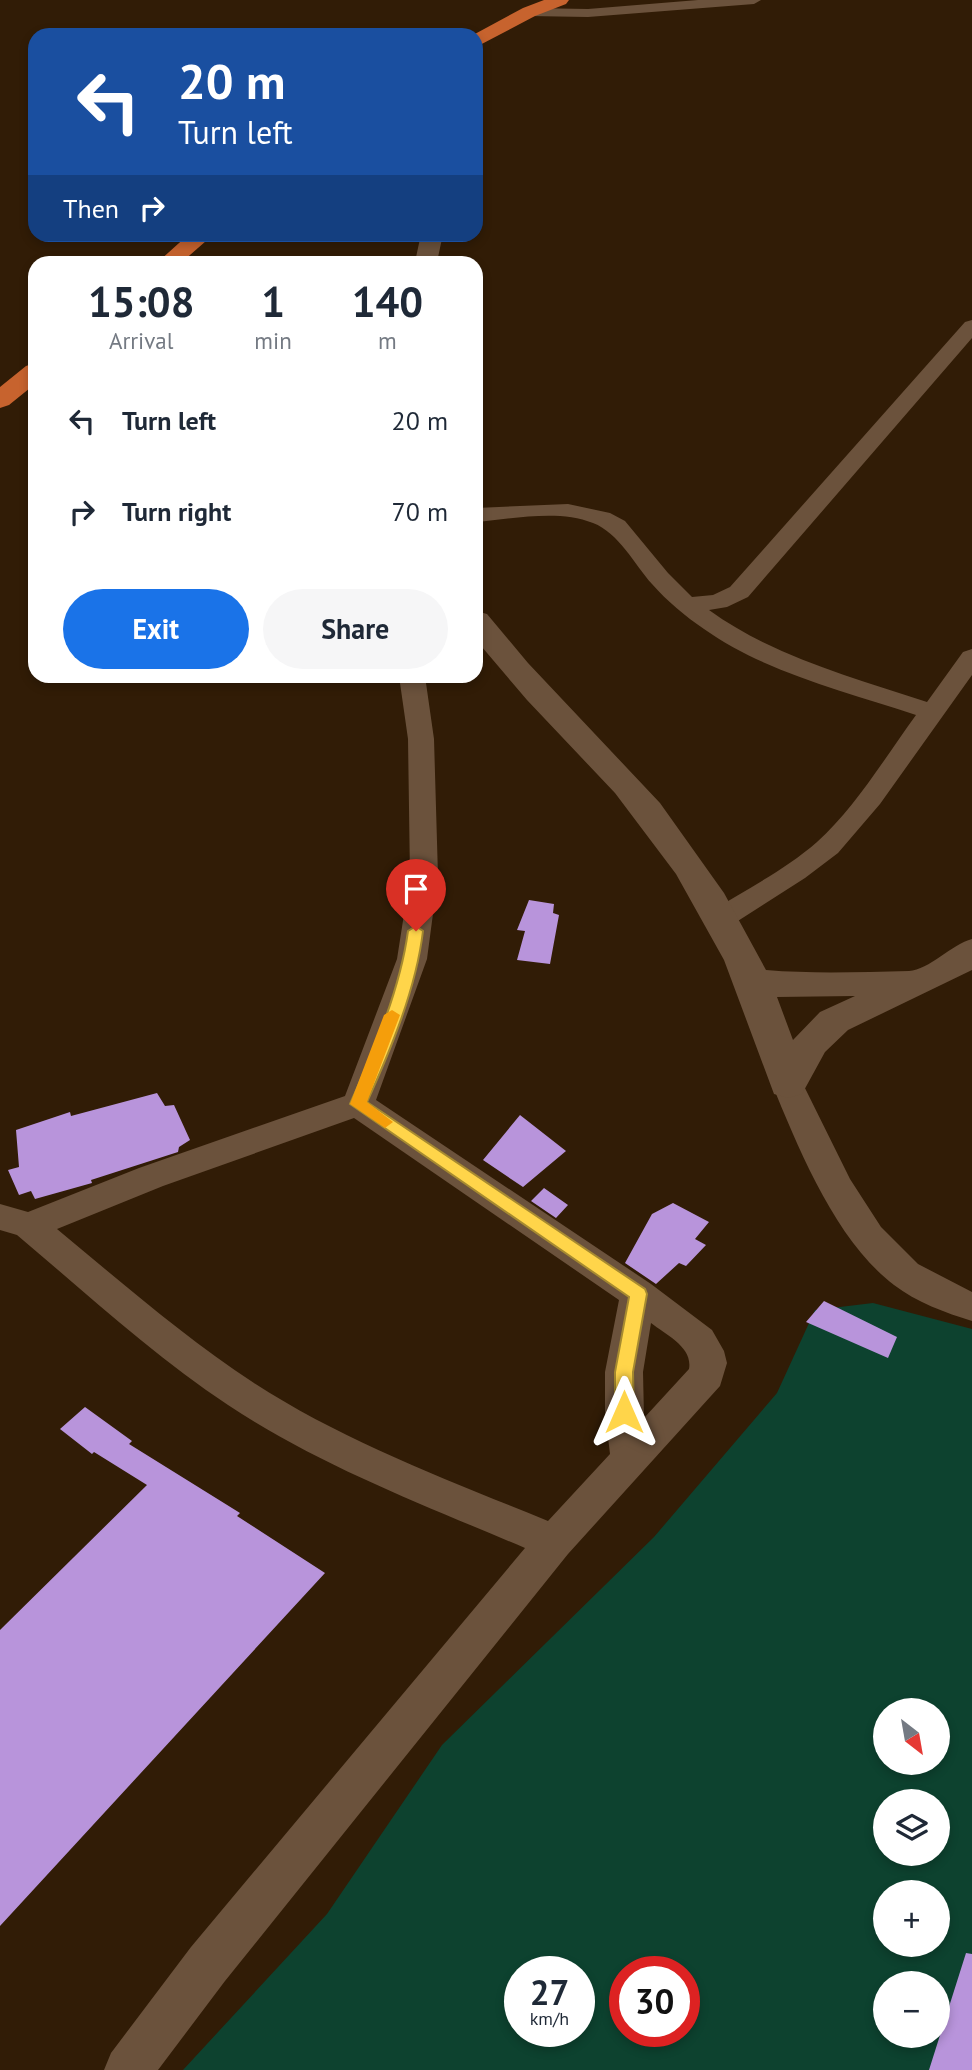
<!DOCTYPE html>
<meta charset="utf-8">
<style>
body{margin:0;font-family:"PT Sans",sans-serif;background:#f6f6f7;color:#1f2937;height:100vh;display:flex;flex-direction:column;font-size:26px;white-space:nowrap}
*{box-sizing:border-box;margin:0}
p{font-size:23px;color:#747a83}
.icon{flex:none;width:38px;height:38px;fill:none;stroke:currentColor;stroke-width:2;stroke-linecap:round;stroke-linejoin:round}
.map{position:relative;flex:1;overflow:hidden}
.sheet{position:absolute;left:28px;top:256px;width:455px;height:427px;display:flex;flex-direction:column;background:#fff;border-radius:21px;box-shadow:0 4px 10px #0003}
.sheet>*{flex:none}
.banner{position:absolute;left:28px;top:28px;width:455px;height:214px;border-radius:21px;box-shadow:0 4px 10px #0003;background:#1a4fa0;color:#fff;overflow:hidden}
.needle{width:46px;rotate:149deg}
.controls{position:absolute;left:873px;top:1698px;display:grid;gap:14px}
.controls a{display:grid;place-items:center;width:77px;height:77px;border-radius:50%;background:#fff;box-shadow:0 4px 10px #0003;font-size:35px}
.speed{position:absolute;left:504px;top:1956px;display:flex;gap:14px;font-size:35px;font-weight:700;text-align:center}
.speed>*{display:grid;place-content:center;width:91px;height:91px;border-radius:50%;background:#fff;box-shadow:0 4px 10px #0003;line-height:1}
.speed small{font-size:18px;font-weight:400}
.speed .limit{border:10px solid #d22;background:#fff;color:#111}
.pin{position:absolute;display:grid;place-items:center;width:60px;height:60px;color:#fff;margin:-72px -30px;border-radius:50% 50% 50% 0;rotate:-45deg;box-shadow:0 0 7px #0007}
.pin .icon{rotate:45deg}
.me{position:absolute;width:77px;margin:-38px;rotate:0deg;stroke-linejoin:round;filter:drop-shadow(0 0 5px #0008)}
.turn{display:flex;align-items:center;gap:24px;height:147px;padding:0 35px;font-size:32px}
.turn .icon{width:91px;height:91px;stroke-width:2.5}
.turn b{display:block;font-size:49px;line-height:60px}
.then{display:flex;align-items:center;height:66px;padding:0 35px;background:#0003;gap:14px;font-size:26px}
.eta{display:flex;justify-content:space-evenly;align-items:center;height:119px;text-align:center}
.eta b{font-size:42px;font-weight:700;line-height:49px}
.cta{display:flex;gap:14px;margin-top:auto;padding:14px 35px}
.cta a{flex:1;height:80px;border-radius:42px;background:#1a73e8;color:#fff;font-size:28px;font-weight:700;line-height:80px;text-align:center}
.cta a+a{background:#f6f6f7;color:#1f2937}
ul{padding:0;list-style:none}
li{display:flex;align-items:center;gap:21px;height:91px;padding:0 35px}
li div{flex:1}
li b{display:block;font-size:26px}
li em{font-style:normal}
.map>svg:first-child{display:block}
.green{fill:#0d422f;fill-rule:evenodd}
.building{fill:#b894db}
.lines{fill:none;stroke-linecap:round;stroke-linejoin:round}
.minor{fill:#6b523c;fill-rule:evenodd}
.tertiary{fill:#6b523c;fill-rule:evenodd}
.trunk{fill:#c7632e;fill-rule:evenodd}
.route{fill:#ffd54a;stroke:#a68a30;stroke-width:2}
.slow{fill:#f59e0b}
</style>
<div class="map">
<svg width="972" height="2070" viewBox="0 0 972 2070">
<rect width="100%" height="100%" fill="#311c06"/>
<path class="green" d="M873 1303 972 1329V2070H183L327 1914 442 1745 654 1537 777 1393 815 1310ZM886 1710H938V1762H886ZM886 1801H938V1853H886ZM886 1892H938V1944H886ZM520 1972H579V2032H520ZM625 1972H684V2032H625ZM886 1983H938V2035H886Z"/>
<path class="building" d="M529 900 554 904 553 913 559 915 550 964 517 960 525 931 517 930Z
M157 1093 165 1106 174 1105 190 1140 179 1147 178 1152 91 1180 92 1183 35 1199 31 1191 19 1195 8 1170 19 1167 16 1130 70 1112 71 1116Z
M520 1115 566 1151 523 1187 483 1160Z
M544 1188 568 1205 556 1218 531 1201Z
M673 1203 709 1222 695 1239 706 1245 686 1266 679 1263 656 1284 625 1263 652 1214Z
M824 1301 897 1337 888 1358 806 1322Z
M85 1407 132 1441 129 1444 240 1513 237 1516 325 1573 0 1926V1630L147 1485 94 1452 92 1454 60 1429Z
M966 1953 972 1954V2070H929Z"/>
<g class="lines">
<path class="minor" d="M698 0H761L754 4 588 17 529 16 522 12 529 8 588 9Z
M972 320V338L748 597 727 607 709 610C774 657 852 677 927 702L963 652 972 649V675L880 804 838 853 805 878 730 926 720 929 710 926 705 919 710 912C745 890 785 870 817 842 855 808 886 756 916 715 845 691 766 673 704 629 685 616 667 601 652 584 634 564 619 533 593 523 558 509 513 519 476 522V508L568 504 610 513 625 521 668 573 692 597 713 595 730 587 965 322Z
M399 676H425L434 739 438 876 427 959 376 1100 651 1284 712 1330 724 1351 727 1363 720 1386 568 1554 225 1981 158 2070H104L111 2053 191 1947 525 1548C424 1505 320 1466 228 1405 153 1355 86 1293 17 1235L0 1230V1204L28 1212 139 1168 345 1096 397 959 410 876 408 739ZM354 1118 619 1300 605 1372V1412L610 1454 548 1521C448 1480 345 1442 254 1383 184 1337 121 1282 57 1229L163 1186ZM651 1323C666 1335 693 1347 689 1369L644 1418 643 1372Z
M788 1072 799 1076 850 1179 881 1227 918 1264 972 1292V1321C946 1313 916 1302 894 1285 836 1241 799 1150 772 1084L777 1076Z"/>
<path class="tertiary" d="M421 234H443L437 262H415Z
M476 611 487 614 528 663 660 803 724 893 766 970C813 974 862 972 909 971 929 970 952 944 972 939V970L848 1030 825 1052 802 1094 788 1098 774 1094 724 960 676 874 615 793 527 700 476 640ZM855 996 820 1012 793 1040 777 997Z"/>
<path class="trunk" d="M544 0H569L566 4 535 16 476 47V35H473L523 8Z
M189 234H214L182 262H158Z
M35 363V384L9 405 0 408V387L26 366Z"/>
</g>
<path class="route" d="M416 926 423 931C416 989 391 1049 367 1102L645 1289 647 1294 633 1372 634 1412 631 1418 624 1420 617 1418 615 1412V1372L629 1297 350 1104C374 1050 400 990 408 931Z"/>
<path class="slow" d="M392 1010 400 1015 367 1102 393 1122 385 1128 350 1104 384 1015Z"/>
</svg>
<div class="controls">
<a><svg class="needle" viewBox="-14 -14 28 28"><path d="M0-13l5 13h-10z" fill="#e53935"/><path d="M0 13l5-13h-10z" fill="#747a83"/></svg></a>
<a><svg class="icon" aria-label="layers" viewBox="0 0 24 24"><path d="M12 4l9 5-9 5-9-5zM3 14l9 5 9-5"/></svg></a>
<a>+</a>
<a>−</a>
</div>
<div class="speed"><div>27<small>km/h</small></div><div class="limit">30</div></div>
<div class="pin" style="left:416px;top:931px;background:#d93025"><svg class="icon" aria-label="arrive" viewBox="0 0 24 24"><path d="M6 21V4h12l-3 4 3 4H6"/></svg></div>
<svg class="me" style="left:624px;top:1412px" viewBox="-20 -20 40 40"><path d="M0-17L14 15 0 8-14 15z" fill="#ffd54a" stroke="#fff" stroke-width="4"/></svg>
<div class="banner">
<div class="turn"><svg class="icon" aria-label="left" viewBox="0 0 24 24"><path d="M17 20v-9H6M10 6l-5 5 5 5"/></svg><div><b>20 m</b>Turn left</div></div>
<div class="then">Then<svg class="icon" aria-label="right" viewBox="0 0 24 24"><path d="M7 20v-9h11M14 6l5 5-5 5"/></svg></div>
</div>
<section class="sheet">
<div class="eta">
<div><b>15:08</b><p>Arrival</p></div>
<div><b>1</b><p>min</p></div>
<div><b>140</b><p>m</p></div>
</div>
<ul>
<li><svg class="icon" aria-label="left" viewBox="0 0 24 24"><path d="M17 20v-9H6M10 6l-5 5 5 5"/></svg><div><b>Turn left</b></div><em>20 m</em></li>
<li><svg class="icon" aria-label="right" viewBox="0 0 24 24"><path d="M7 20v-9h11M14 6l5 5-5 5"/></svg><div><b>Turn right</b></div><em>70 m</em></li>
</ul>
<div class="cta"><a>Exit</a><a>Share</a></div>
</section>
</div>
